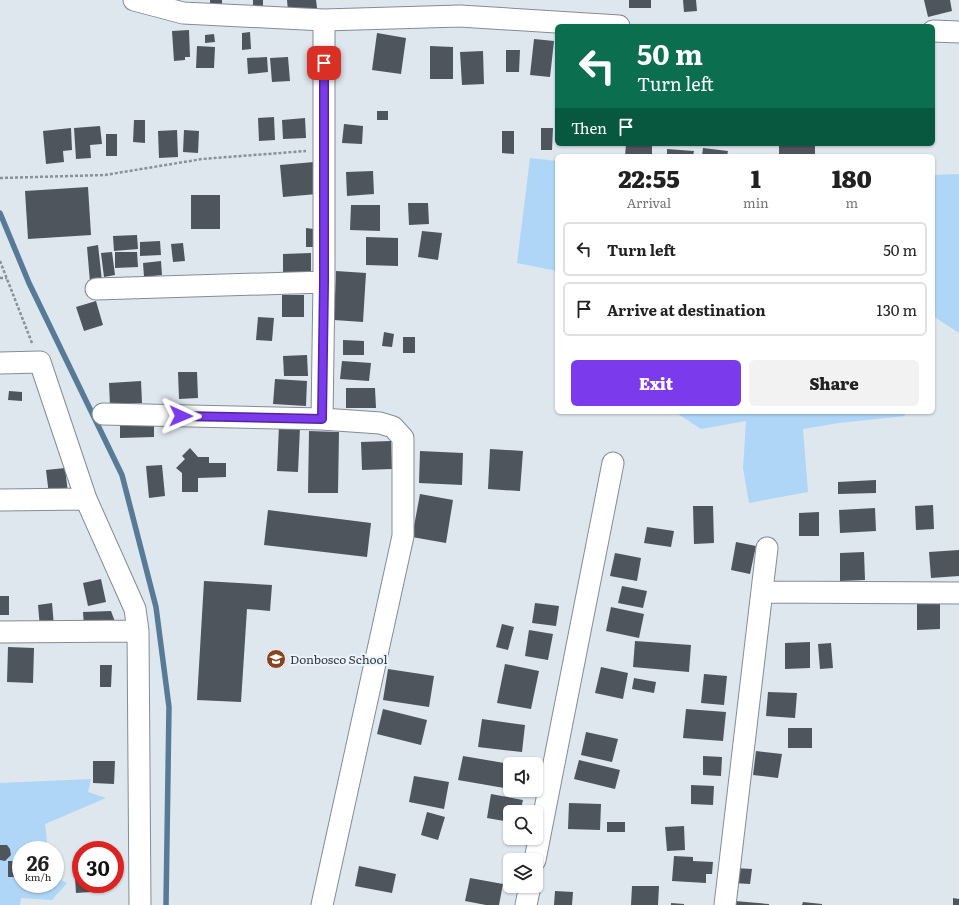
<!DOCTYPE html>
<style>
body{margin:0;font-family:Literata,serif;background:#f2f2f2;color:#222;height:100vh;display:flex;flex-direction:column;font-size:15px;white-space:nowrap}
*{box-sizing:border-box;margin:0}
p{font-size:13px;color:#767676}
.icon{flex:none;width:22px;height:22px;fill:none;stroke:currentColor;stroke-width:2;stroke-linecap:round;stroke-linejoin:round}
.map{position:relative;flex:1;overflow:hidden}
.details{position:absolute;left:555px;top:154px;width:380px;height:260px;display:flex;flex-direction:column;background:#fff;border-radius:6px;box-shadow:0 1px 3px #0004}
.details>*{flex:none}
.hud{position:absolute;left:555px;top:24px;width:380px;height:122px;border-radius:6px;box-shadow:0 1px 3px #0004;background:#0b6e4f;color:#fff;overflow:hidden}
.controls{position:absolute;left:503px;top:757px;display:grid;gap:8px}
.controls a{display:grid;place-items:center;width:40px;height:40px;border-radius:6px;background:#fff;box-shadow:0 1px 3px #0004;font-size:20px}
.speed{position:absolute;left:12px;top:841px;display:flex;gap:8px;font-size:20px;font-weight:700;text-align:center}
.speed>*{display:grid;place-content:center;width:52px;height:52px;border-radius:50%;background:#fff;box-shadow:0 1px 3px #0004;line-height:1}
.speed small{font-size:10px;font-weight:400}
.speed .limit{border:6px solid #d22;background:#fff;color:#111}
.pin{position:absolute;display:grid;place-items:center;width:34px;height:34px;color:#fff;margin:-17px;border-radius:8px;box-shadow:0 2px 6px #0006}
.me{position:absolute;width:44px;margin:-22px;rotate:91deg;stroke-linejoin:round;filter:drop-shadow(0 0 3px #0008)}
.turn{display:flex;align-items:center;gap:14px;height:84px;padding:0 16px;font-size:18px}
.turn .icon{width:52px;height:52px;stroke-width:2.5}
.turn b{display:block;font-size:28px;line-height:34px}
.then{display:flex;align-items:center;height:38px;padding:0 16px;background:#0003;gap:8px;font-size:15px}
.eta{display:flex;justify-content:space-evenly;align-items:center;height:68px;text-align:center}
.eta b{font-size:24px;font-weight:800;line-height:28px}
.button{display:flex;gap:8px;margin-top:auto;padding:8px 16px}
.button a{flex:1;height:46px;border-radius:6px;background:#7c3aed;color:#fff;font-size:16px;font-weight:800;line-height:46px;text-align:center}
.button a+a{background:#f2f2f2;color:#222}
ul{padding:0;list-style:none}
li{display:flex;align-items:center;gap:12px;height:54px;margin:0 8px 6px;padding:0 8px;border:2px solid #e0e0e0;border-radius:6px}
li div{flex:1}
li b{display:block;font-size:15px}
li em{font-style:normal}
.map>svg:first-child{display:block}
.green{fill:#b0d6f7}
.lines{fill:none;stroke-linecap:round;stroke-linejoin:round}
.stream{stroke:#577a97;stroke-width:5.5}
.building{fill:#4e555c}
.minor-casing{stroke:#848c94;stroke-width:23}
.path{stroke:#8a9096;stroke-width:2.5;stroke-dasharray:3 2;stroke-linecap:butt}
.minor{stroke:#fff;stroke-width:21}
.route-casing{stroke:#51269a;stroke-width:10}
.route{stroke:#7c3aed;stroke-width:7}
.labels{text-anchor:middle;dominant-baseline:central;stroke-width:4;stroke-linejoin:round;paint-order:stroke}
.poi-label{font-size:12px;fill:#35393c;stroke:#ebf4fc;text-anchor:start}
</style>
<div class="map">
<svg width="959" height="905" viewBox="0 0 959 905">
<rect width="100%" height="100%" fill="#dee6ee"/>
<path class="green" d="M530 158 557 161V271L517 263Z
M959 174V333L933 316V175Z
M675 412H903L905 416 839 423 803 429 808 492 749 503 743 468 746 421 701 429Z
M91 779 88 792 106 798 45 824 48 850H21V884H55V877L67 883 52 900 21 898 20 905H0V783Z"/>
<g class="lines">
<path class="stream" d="M0 213 29 283 122 475 156 607 169 707 166 905"/>
</g>
<path class="building" d="M210 0H222V5L210 6Z
M253 0H263V11H253Z
M287 0H316L317 8 288 11Z
M629 0H651V8H629Z
M683 0H696L697 11 684 12Z
M924 0H950L952 11 928 17Z
M189 30 190 57H185V60L174 61 172 31Z
M250 32 251 49 242 50V33Z
M377 33 406 38 401 74 372 70Z
M214 34 215 42 205 43V35Z
M534 39 554 41 550 77 530 75Z
M197 46 215 47 214 68H196Z
M430 46 453 47V79H430Z
M506 50H520L519 72H506Z
M483 51 484 84 462 85 460 52Z
M267 57 268 72 248 74 247 58Z
M288 57 290 81 272 82 270 58Z
M377 111H388V120H377Z
M274 117 275 140 259 141 258 118Z
M305 118 306 138 283 139 282 120Z
M134 120H145V143L133 142Z
M344 124 363 126 362 144 342 143Z
M100 126 102 144 90 145 91 158 76 159 74 128Z
M71 128 72 150 63 151 64 162 46 164 43 131Z
M541 128H553L552 150H541Z
M177 130 178 157 159 158 158 131Z
M184 130 199 131 198 153 183 152Z
M502 131H514V154L502 153Z
M106 134H117V156H106Z
M626 144H652V156H625Z
M779 144H815V156H779Z
M703 148 728 151 727 156H702Z
M667 149 694 151 693 156H667Z
M314 162 317 194 283 197 280 165Z
M373 171 374 194 347 196 346 172Z
M88 187 91 235 28 239 25 191Z
M191 195H220V229H191Z
M408 203H428L429 224 409 225Z
M351 205H380V231L350 230Z
M306 228 314 229V247H306Z
M422 231 442 233 438 260 418 257Z
M137 235 138 249 114 251 113 236Z
M366 237 398 238V266L366 265Z
M160 241 161 255 140 256V242Z
M183 243 185 261 173 262 171 244Z
M98 245 102 281 90 282 87 247Z
M112 252 115 275 104 277 101 253Z
M115 252H137L138 267 115 268Z
M311 253V273H283V254Z
M161 261 162 275 144 277 143 263Z
M336 271 366 273 363 322 334 320Z
M282 295H304V317H282Z
M96 301 103 325 84 331 76 307Z
M258 317 274 318 272 341 256 340Z
M384 332 394 334 392 347 382 346Z
M403 337H415V353H403Z
M343 340 364 341V355H343Z
M307 355 308 376H284L283 356Z
M342 361 371 363 369 381 340 379Z
M178 372H197L198 398 179 399Z
M275 379 307 381 306 406 273 404Z
M141 381 142 403 110 405 109 383Z
M346 388H375L376 408H346Z
M9 391 22 392V401L8 400Z
M154 420V437L120 438V421Z
M279 426 300 427 298 472 277 471Z
M309 431 339 432 338 493H308Z
M391 441 392 469 362 470 361 442Z
M190 448 198 457H209V463H226V477L198 478V492H182V473L176 468 185 459 182 456Z
M490 449 523 451 520 491 488 489Z
M420 451 463 453 462 485 419 483Z
M162 465 165 496 149 498 146 466Z
M65 468 68 493 49 495 46 470Z
M876 480V493L838 494V482Z
M420 494 453 500 446 543 412 537Z
M933 505 934 529 916 530 915 506Z
M693 506H713L714 543 694 544Z
M875 508 876 531 840 533 839 510Z
M268 510 371 523 367 557 264 545Z
M819 512V536H799V513Z
M647 527 674 531 671 547 644 543Z
M736 542 756 546 750 574 731 570Z
M959 550V576L931 578 929 552Z
M864 552 865 580 840 581V553Z
M615 553 641 558 637 581 610 576Z
M101 579 106 602 88 606 83 583Z
M204 581 272 585 270 611 247 609 241 702 197 700Z
M622 586 647 591 643 608 618 603Z
M0 596H9V615H0Z
M917 599H940V629L917 630Z
M52 603 54 626 40 628 38 605Z
M535 603 559 606 556 626 532 623Z
M611 607 644 614 639 638 606 631Z
M111 611 117 627H84L83 612Z
M502 624 514 627 508 650 496 647Z
M529 630 553 634 548 660 525 656Z
M635 641 691 645 689 672 633 667Z
M810 642V668L785 669V643Z
M831 643 833 668 820 669 818 644Z
M8 647 34 648 33 683 7 682Z
M505 664 539 671 531 709 497 703Z
M100 665H112L111 687H100Z
M601 667 628 673 623 699 595 693Z
M388 669 434 676 429 707 383 700Z
M704 674 727 676 724 705 701 703Z
M634 678 656 682 654 693 632 689Z
M768 692 797 693 795 718 766 716Z
M383 709 427 720 421 745 377 734Z
M686 709 726 712 723 741 683 738Z
M482 719 525 725 522 752 478 747Z
M788 728H812V748H788Z
M586 732 618 739 612 762 581 755Z
M756 751 782 754 778 778 753 775Z
M463 756 510 764V789L458 780Z
M703 756 722 757 721 776 703 775Z
M579 760 620 770 615 789 574 779Z
M93 761H115L114 784 93 783Z
M414 776 449 782 444 809 409 802Z
M691 785 714 786 713 805 691 804Z
M491 794 523 800 520 812H510V822L487 818Z
M569 803 601 804 600 830 568 829Z
M427 812 445 817 438 840 421 835Z
M607 822H625V832H607Z
M684 826 685 850 667 851 665 827Z
M0 845H7L10 849 11 855 5 861 0 860Z
M674 856 693 857V861L713 862 712 874H706V883L672 881Z
M8 861H21V877H8Z
M359 866 396 874 392 893 355 886Z
M735 868 752 869 750 884 733 883Z
M81 876V884H90L91 892 76 893 75 877Z
M470 878 503 884 499 905H486L465 901Z
M632 886H659L658 905H631Z
M555 891 573 892 572 905H554Z
M953 898 959 899V905H953Z
M735 901 769 904V905H735Z
M803 902 822 904V905H802Z
M671 903 684 904V905H671Z"/>
<g class="lines">
<defs>
<path id="minor" d="M134 0 183 13 324 20 460 16 619 26
M933 31 959 32
M96 289 324 282
M0 363 40 362 86 499 135 609 138 631 140 905
M103 414 322 419 380 423 393 427 403 438V536L322 905
M322 419 324 282V20
M0 500 86 499
M762 592 959 593
M0 632 138 631
M535 860 613 463
M526 905 530 886
M725 905 767 548"/>
</defs>
<use href="#minor" class="minor-casing"/>
<path class="path" d="M0 178 105 175 202 159 306 151
M0 261 32 343
M0 278H7"/>
<use href="#minor" class="minor"/>
</g>
<g class="lines">
<defs>
<path id="route" d="M181 416 322 419 324 282V63"/>
</defs>
<use href="#route" class="route-casing"/>
<use href="#route" class="route"/>
</g>
<defs>
<symbol id="school-disc" viewBox="-11 -11 22 22"><circle r="9.5" fill="#89441b" stroke="#ebf4fc"/><path d="M0-5L7-2L0 1L-7-2ZM-4 1L0 2.5L4 1V4Q0 6-4 4Z" fill="#fff"/></symbol>
</defs>
<g fill-rule="evenodd">
<use href="#school-disc" x="265" y="648" width="22" height="22"/>
</g>
<g class="labels">
<g class="poi-label">
<text x="290" y="659">Donbosco School</text>
</g>
</g>
</svg>
<div class="controls">
<a><svg class="icon" aria-label="sound" viewBox="0 0 24 24"><path d="M4 9h4l5-4v14l-5-4H4zM17 9q2 3 0 6"/></svg></a>
<a><svg class="icon" aria-label="search" viewBox="0 0 24 24"><circle cx="10" cy="10" r="6"/><path d="M15 15l6 6"/></svg></a>
<a><svg class="icon" aria-label="layers" viewBox="0 0 24 24"><path d="M12 4l9 5-9 5-9-5zM3 14l9 5 9-5"/></svg></a>
</div>
<div class="speed"><div>26<small>km/h</small></div><div class="limit">30</div></div>
<div class="pin" style="left:324px;top:63px;background:#d93025"><svg class="icon" aria-label="arrive" viewBox="0 0 24 24"><path d="M6 21V4h12l-3 4 3 4H6"/></svg></div>
<svg class="me" style="left:181px;top:416px" viewBox="-20 -20 40 40"><path d="M0-17L14 15 0 8-14 15z" fill="#7c3aed" stroke="#fff" stroke-width="4"/></svg>
<div class="hud">
<div class="turn"><svg class="icon" aria-label="left" viewBox="0 0 24 24"><path d="M17 20v-9H6M10 6l-5 5 5 5"/></svg><div><b>50 m</b>Turn left</div></div>
<div class="then">Then<svg class="icon" aria-label="arrive" viewBox="0 0 24 24"><path d="M6 21V4h12l-3 4 3 4H6"/></svg></div>
</div>
<section class="details">
<div class="eta">
<div><b>22:55</b><p>Arrival</p></div>
<div><b>1</b><p>min</p></div>
<div><b>180</b><p>m</p></div>
</div>
<ul>
<li><svg class="icon" aria-label="left" viewBox="0 0 24 24"><path d="M17 20v-9H6M10 6l-5 5 5 5"/></svg><div><b>Turn left</b></div><em>50 m</em></li>
<li><svg class="icon" aria-label="arrive" viewBox="0 0 24 24"><path d="M6 21V4h12l-3 4 3 4H6"/></svg><div><b>Arrive at destination</b></div><em>130 m</em></li>
</ul>
<div class="button"><a>Exit</a><a>Share</a></div>
</section>
</div>
